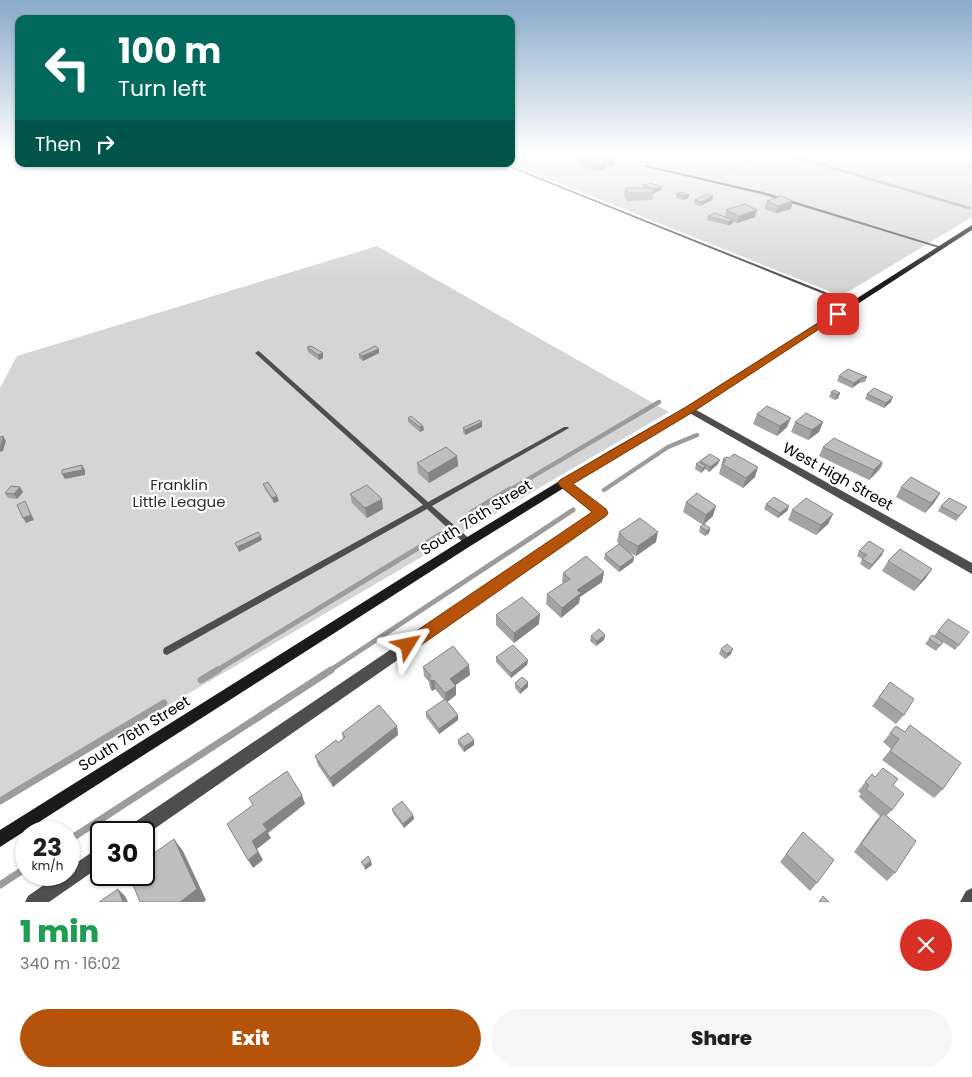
<!DOCTYPE html>
<meta charset="utf-8">
<style>
body{margin:0;font-family:Poppins,sans-serif;background:#f6f6f6;color:#202124;height:100vh;display:flex;flex-direction:column;font-size:19px;white-space:nowrap}
*{box-sizing:border-box;margin:0}
p{font-size:16px;color:#757577}
.icon{flex:none;width:28px;height:28px;fill:none;stroke:currentColor;stroke-width:2;stroke-linecap:round;stroke-linejoin:round}
.map{position:relative;height:902px;overflow:hidden}
.panel{display:flex;flex-direction:column;background:#fff;flex:1}
.panel>*{flex:none}
.top-card{position:absolute;left:15px;top:15px;width:500px;height:152px;border-radius:10px;box-shadow:0 1px 4px #0004;background:#00695c;color:#fff;overflow:hidden}
.speed{position:absolute;left:15px;top:821px;display:flex;gap:10px;font-size:25px;font-weight:700;text-align:center}
.speed>*{display:grid;place-content:center;width:65px;height:65px;border-radius:50%;background:#fff;box-shadow:0 1px 4px #0004;line-height:1}
.speed small{font-size:12px;font-weight:400}
.speed .limit{border:2px solid #111;border-radius:8px;background:#fff;color:#111}
.pin{position:absolute;display:grid;place-items:center;width:42px;height:42px;color:#fff;margin:-21px;border-radius:10px;box-shadow:0 2px 8px #0006}
.me{position:absolute;width:55px;margin:-28px;rotate:55deg;stroke-linejoin:round;filter:drop-shadow(0 0 4px #0008)}
.turn{display:flex;align-items:center;gap:18px;height:105px;padding:0 20px;font-size:22px}
.turn .icon{width:65px;height:65px;stroke-width:2.5}
.turn b{display:block;font-size:35px;line-height:42px}
.then{display:flex;align-items:center;height:48px;padding:0 20px;background:#0003;gap:10px;font-size:19px}
.round{display:grid;place-items:center;flex:none;width:52px;height:52px;border-radius:26px;background:#f6f6f6}
.summary{display:flex;align-items:center;justify-content:space-between;height:85px;padding:0 20px}
h1{font-size:30px;font-weight:800;line-height:38px;color:#1e9e55}
.button{display:flex;gap:10px;margin-top:auto;padding:10px 20px}
.button a{flex:1;height:58px;border-radius:30px;background:#b45309;color:#fff;font-size:20px;font-weight:800;line-height:58px;text-align:center}
.button a+a{background:#f6f6f6;color:#202124}
.map>svg:first-child{display:block}
.green{fill:#d5d5d5}
.lines{fill:none;stroke-linecap:round;stroke-linejoin:round}
.stream-far3{stroke:#9c9c9c;stroke-width:2.5}
.stream-far2{stroke:#9c9c9c;stroke-width:4.5}
.stream-far1{stroke:#9c9c9c;stroke-width:5}
.stream{stroke:#9c9c9c;stroke-width:7}
.path{stroke:#707070;stroke-width:1;stroke-dasharray:0.5 1;stroke-linecap:butt}
.service{fill:#4e4e4e;fill-rule:evenodd}
.minor{fill:#4e4e4e;fill-rule:evenodd}
.secondary{fill:#1b1b1b;fill-rule:evenodd}
.wall{fill:#a3a3a3}
.shaded-wall{fill:#858585}
.building{fill:#bebebe;stroke:#858585}
.route{fill:#b45309;stroke:#753606}
.labels{text-anchor:middle;dominant-baseline:central;stroke-width:4.5;stroke-linejoin:round;paint-order:stroke}
.street-label{font-size:15px;fill:#000;stroke:#fff}
.park-label{font-size:15px;fill:#2c2c2c;stroke:#fff}
</style>
<div class="map">
<svg width="972" height="902" viewBox="0 0 972 902">
<rect width="100%" height="100%" fill="#fff"/>
<path class="green" d="M511 154H954L972 159V217L841 296 511 164Z
M377 246 669 412 0 804V388L17 356Z"/>
<g class="lines">
<path class="stream-far3" d="M785 154 969 208"/>
<path class="stream-far2" d="M604 490 668 447 697 435
M508 491 659 402"/>
<path class="stream-far1" d="M461 522 472 512 510 489
M216 671 441 534
M329 671 573 510"/>
<path class="stream" d="M201 680 218 670
M0 801 164 703
M69 840 331 670
M0 885 26 868"/>
<path class="path" d="M719 174 761 154"/>
<path class="service" d="M502 164H505L855 304 853 305H851Z
M645 165 767 193 942 247 939 248 765 195 646 167H645Z
M258 351 260 352 428 502 564 427H568L569 428 432 506 471 540 472 542 471 544 468 545 465 544 427 509 167 655 164 654 163 651 164 648 423 505 256 354 255 353Z"/>
<path class="minor" d="M689 406 972 563V574L686 411 684 409Z
M564 479 568 480 605 510 607 513 605 516 144 836V832H127L129 826 593 513 560 486 559 483 560 480Z
M101 848V866L49 902H25L28 896 58 875H69V868L95 850Z
M972 888V902H960L966 891Z"/>
<path class="secondary" d="M972 225V230L692 411 617 455 472 545 0 847V830L464 539 609 451 686 407Z"/>
</g>
<path class="wall" d="M616 157 615 164 610 167 606 166V168L600 171 580 166V159Z
M972 162V169L966 167 968 164Z
M643 185 662 187 661 190 654 193 652 200 627 201 624 195 625 188H643Z
M676 194 689 195 688 198 683 200 676 198Z
M713 196 712 200 700 206 694 204 695 200Z
M767 201 791 209 776 213 764 209Z
M726 210 755 217 737 223 733 222 732 224 728 225 707 220 708 216 725 217Z
M307 347 323 358 319 360 308 352Z
M379 353 363 361 359 358V354Z
M839 376 867 377 865 382 859 383 852 388 837 381Z
M831 392 840 393 838 398 835 400 829 397Z
M867 394 891 402 884 408 865 399Z
M757 414 787 427 777 436 753 424Z
M408 418 423 426 424 430 420 432 408 422Z
M795 422H823L819 432 808 440 791 432Z
M482 427 465 435 463 432V428Z
M823 447 883 463 881 468 869 480 819 456Z
M457 456 458 466 429 483 418 473 417 463Z
M729 458 755 477 743 488 719 474 723 459Z
M700 461 718 464 709 472 705 469 701 473 695 469 696 464Z
M263 484 279 501 274 503 265 489Z
M20 487 23 492 17 499 8 498 5 493Z
M901 487 940 493 934 503 925 513 896 497Z
M350 494 383 509 367 518 352 503Z
M686 502 713 516 703 525 683 512Z
M766 504 789 506 787 511 778 518 764 509Z
M941 506 967 507 956 521 938 511Z
M792 510 833 514 828 524 816 535 788 520Z
M700 527 710 528 709 533 705 536 699 532Z
M619 532 656 542 636 556 630 553 634 557 633 562 619 572 604 559 605 554 619 544 617 542Z
M859 551 882 555 869 570 860 564 862 559 857 556Z
M888 561 932 569 925 579 914 591 882 571Z
M604 572 602 582 580 597 579 603 561 618 546 604 547 594 563 583 562 582 563 573Z
M496 615 539 624 514 643 496 625Z
M938 631 969 632 955 650 934 636Z
M605 635 604 640 596 646 590 641 591 636Z
M932 635 943 642 936 651 925 644Z
M721 649 731 654 725 659 719 654Z
M496 657 528 660 527 665 511 678 496 662Z
M423 667 470 675 455 685 456 695 447 702 458 715V720L439 734 426 717V712L444 700 435 689 432 691 430 688 429 682 424 676Z
M528 682V687L520 694 515 688V683Z
M890 682 904 715 896 724 872 706Z
M910 725 943 789 934 798 882 760 891 749 883 742 896 726 905 732Z
M397 726 398 735 333 787 318 765 315 756 338 743 343 739 342 733Z
M458 740 474 745 464 752 458 744Z
M872 774 875 777 893 785 892 810 886 816 895 873 887 881 854 852 875 822 880 816 859 797 861 794 858 791Z
M392 809 413 815 414 819 404 828 393 813Z
M803 832 817 883 810 891 780 862Z"/>
<path class="shaded-wall" d="M616 157 615 164 610 167V160Z
M607 161 606 168 600 171 601 164Z
M662 187 661 190 654 193V189Z
M689 195 688 198 683 200V196Z
M713 196 712 200 700 206 701 202Z
M793 201 791 209 776 213 778 206Z
M757 210 755 217 737 223 739 216Z
M733 220 732 224 728 225 729 222Z
M379 349V353L363 361 362 356Z
M323 353V358L319 360 318 355Z
M861 378 859 383 852 388 854 383Z
M840 393 838 398 835 400 837 395Z
M893 397 891 402 884 408 886 403Z
M791 418 787 427 777 436 780 426Z
M482 422V427L465 435V430Z
M823 422 819 432 808 440 812 430Z
M423 426 424 430 420 432V427Z
M3 436 6 441 3 451 0 452V446Z
M457 456 458 466 429 483 428 473Z
M720 460 718 464 709 472 710 467Z
M882 462 877 472 869 480 874 470Z
M82 465 85 470V475L65 479 62 474Z
M706 466 704 470 701 473 703 468Z
M758 467 755 477 743 488 746 478Z
M20 487 23 492 17 499 14 494Z
M940 493 934 503 925 513 931 503Z
M277 496 279 501 274 503 272 498Z
M382 499 383 509 367 518 365 508Z
M25 501 34 520 26 523 23 518Z
M716 506 713 516 703 525 706 515Z
M789 506 787 511 778 518 780 513Z
M833 514 828 524 816 535 821 525Z
M710 528 709 533 705 536 707 531Z
M658 532 656 542 636 556 638 546Z
M261 536 262 540 239 552 237 547Z
M884 550 882 555 869 570 872 565Z
M634 557 633 562 619 572 620 567Z
M932 569 925 579 914 591 921 581Z
M604 572 602 582 580 597 579 603 561 618 562 608 577 590Z
M540 614 539 624 514 643V633Z
M605 635 604 640 596 646 597 641Z
M733 649 731 654 725 659 727 654Z
M528 660 527 665 511 678V673Z
M469 665 470 675 450 689V679Z
M434 680 435 689 432 691 431 681Z
M528 682V687L520 694 521 689Z
M456 686V695L446 703 445 693Z
M458 715V720L439 734V729Z
M397 726 398 735 333 787 330 778Z
M474 740V745L464 752V747Z
M302 795 305 804 268 833 271 838 257 849 263 860 253 868 248 860 252 841 263 824Z
M413 815 414 819 404 828 403 824Z
M174 839 183 851 206 900 204 902H180Z
M371 861 372 865 365 870 364 866Z
M118 889 125 896 128 902H123Z"/>
<path class="building" d="M589 154H603L616 157 610 160 596 158 607 161 601 164 580 159Z
M651 183 662 187 654 189 643 185Z
M625 188H651L654 193H628Z
M682 192 689 195 683 196 676 194Z
M707 194 713 196 701 202 695 200Z
M781 196 793 201 778 206 767 201Z
M745 204 757 210 739 216 726 210Z
M715 213 733 220 729 222 708 216Z
M311 346 323 353 318 355 307 347Z
M375 346 379 349 362 356 359 354Z
M848 369 867 377 861 378 854 383 839 376Z
M874 388 893 397 886 403 867 394Z
M834 390 840 393 837 395 831 392Z
M767 406 791 418 780 426 757 414Z
M806 413 823 422 812 430 795 422Z
M411 416 423 426 420 427 408 418Z
M480 420 482 422 465 430 463 428Z
M3 436 1 446H0V437Z
M834 438 882 462 874 470 823 447Z
M446 447 457 456 428 473 417 463Z
M710 454 720 460 710 467 700 461Z
M734 454 758 467 746 478 722 464 726 461 723 459 726 457 729 458Z
M699 462 706 466 703 468 696 464Z
M82 465V470L62 474V470Z
M911 477 940 493 931 503 901 487Z
M268 482 277 496 272 498 263 484Z
M367 485 382 499 365 508 350 494Z
M11 486 20 487 14 494 5 493Z
M697 493 716 506 706 515 686 502Z
M774 497 789 506 780 513 766 504Z
M806 498 833 514 821 525 792 510Z
M949 498 967 507 959 516 941 506Z
M25 501 31 515 23 518 17 505Z
M640 518 658 532 638 546 626 540 619 532Z
M704 524 710 528 707 531 700 527Z
M258 532 261 536 237 547 235 543Z
M869 541 884 550 872 565 862 559 867 555 859 551Z
M619 544 634 557 620 567 605 554Z
M900 549 932 569 921 581 888 561Z
M586 556 604 572 577 590 581 593 562 608 547 594 570 579 563 573Z
M522 597 540 614 514 633 496 615Z
M948 619 969 632 959 645 938 631Z
M599 629 605 635 597 641 591 636Z
M932 635 943 642 940 646 929 639Z
M727 644 733 649 727 654 721 649Z
M513 645 528 660 511 673 496 657Z
M453 646 469 665 450 679 456 686 445 693 434 680 431 681 429 678 431 676 423 667Z
M522 677 528 682 521 689 515 683Z
M890 682 914 699 904 715 879 697Z
M445 699 458 715 439 729 426 712Z
M379 705 397 726 330 778 315 756 336 740 338 743 345 737 342 733Z
M910 725 961 763 943 789 890 751 899 739 890 733 896 726 905 732Z
M468 733 474 740 464 747 458 740Z
M883 768 898 779 893 785 904 794 892 810 866 789 869 785 865 782 872 774 875 777Z
M287 771 302 795 263 824 267 830 252 841 258 852 248 860 227 824 253 805 249 798Z
M402 801 413 815 403 824 392 809Z
M883 813 916 841 895 873 861 844Z
M803 832 834 860 817 883 786 854Z
M174 839 197 889 180 902H140L129 875H144V860Z
M368 856 371 861 364 866 361 862Z
M118 889 123 902H99Z
M823 896 829 902H819Z"/>
<linearGradient id="sky" x2="0" y2="1"><stop stop-color="#89aaca"/><stop offset="0.55" stop-color="#fff"/><stop offset="1" stop-color="#fff" stop-opacity="0"/></linearGradient>
<rect width="972" height="281" fill="url(#sky)"/>
<path class="route" d="M835 312 842 314 693 412 573 484 606 509 608 513 606 516 414 650 408 652 403 650 401 645 403 640 592 512 560 486 558 483 560 480 686 407Z"/>
<g class="labels">
<g class="street-label">
<text transform="translate(838 476) rotate(29)">West High Street</text>
<text transform="translate(476 517) rotate(-32)">South 76th Street</text>
<text transform="translate(134 733) rotate(-32)">South 76th Street</text>
</g>
<g class="park-label">
<text x="179" y="484">Franklin<tspan x="179" dy="17">Little League</tspan></text>
</g>
</g>
</svg>
<div class="speed"><div>23<small>km/h</small></div><div class="limit">30</div></div>
<div class="pin" style="left:838px;top:314px;background:#d93025"><svg class="icon" aria-label="arrive" viewBox="0 0 24 24"><path d="M6 21V4h12l-3 4 3 4H6"/></svg></div>
<svg class="me" style="left:408px;top:645px" viewBox="-20 -20 40 40"><path d="M0-17L14 15 0 8-14 15z" fill="#b45309" stroke="#fff" stroke-width="4"/></svg>
<div class="top-card">
<div class="turn"><svg class="icon" aria-label="left" viewBox="0 0 24 24"><path d="M17 20v-9H6M10 6l-5 5 5 5"/></svg><div><b>100 m</b>Turn left</div></div>
<div class="then">Then<svg class="icon" aria-label="right" viewBox="0 0 24 24"><path d="M7 20v-9h11M14 6l5 5-5 5"/></svg></div>
</div>
</div>
<section class="panel">
<div class="summary"><div><h1>1 min</h1><p>340 m · 16:02</p></div><a class="round" style="background:#d93025;color:#fff"><svg class="icon" aria-label="close" viewBox="0 0 24 24"><path d="M6 6l12 12M18 6L6 18"/></svg></a></div>
<div class="button"><a>Exit</a><a>Share</a></div>
</section>
